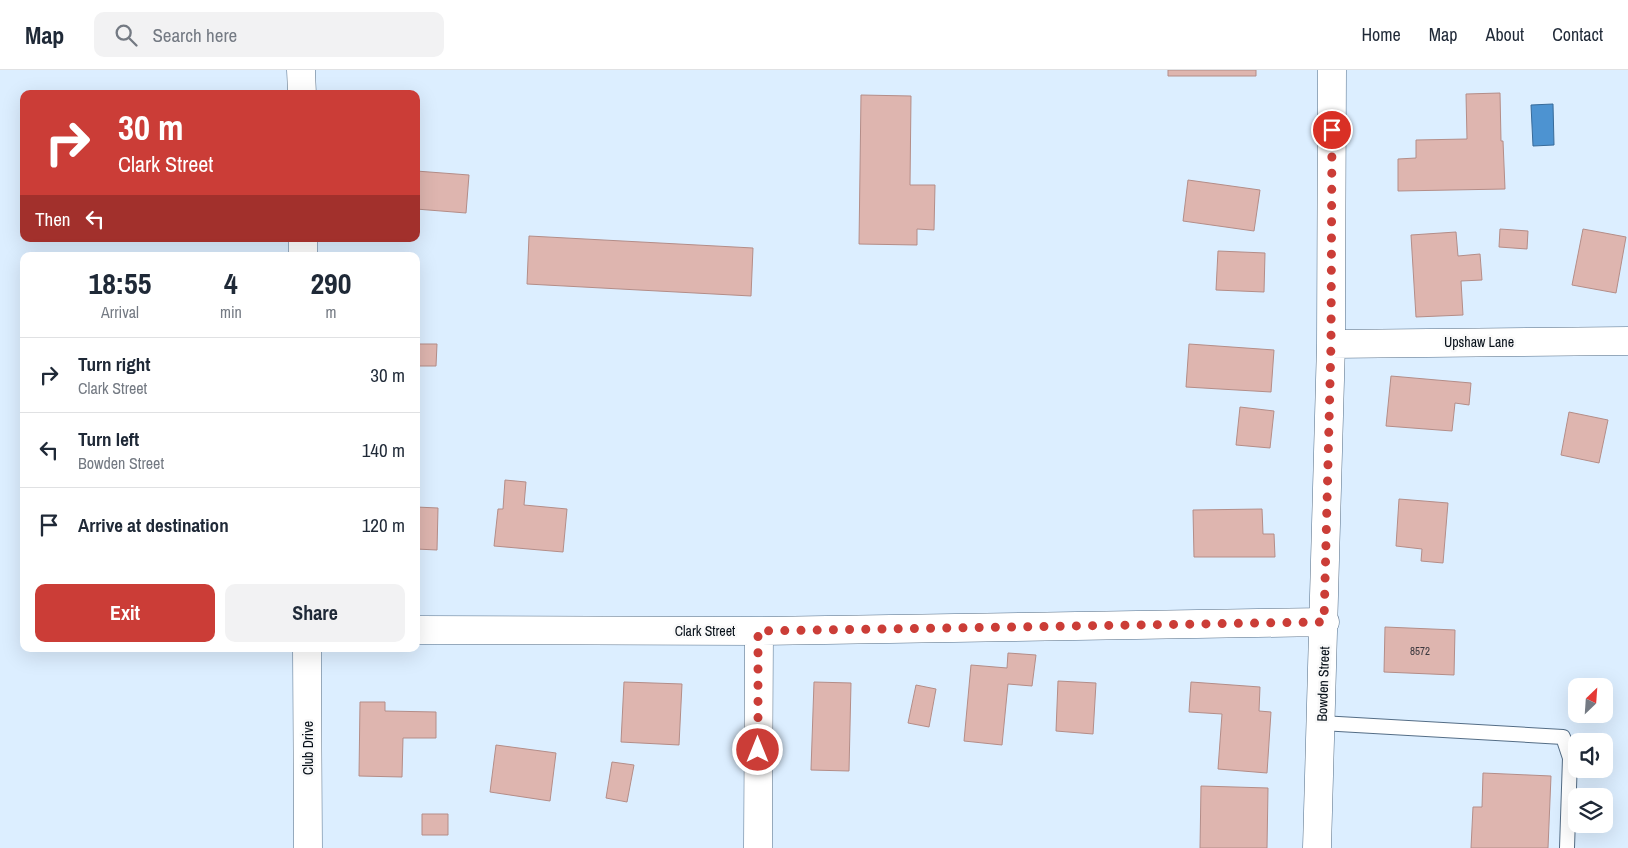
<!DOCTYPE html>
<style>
body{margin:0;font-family:"Archivo Narrow",sans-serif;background:#f2f2f3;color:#1f2937;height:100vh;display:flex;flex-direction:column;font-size:19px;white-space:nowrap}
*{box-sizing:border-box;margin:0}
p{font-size:16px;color:#747a83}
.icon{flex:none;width:28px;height:28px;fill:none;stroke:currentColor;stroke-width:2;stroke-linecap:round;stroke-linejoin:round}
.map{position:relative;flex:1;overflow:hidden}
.details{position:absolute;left:20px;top:182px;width:400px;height:400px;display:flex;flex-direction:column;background:#fff;border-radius:10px;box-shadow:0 5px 20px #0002}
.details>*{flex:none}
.top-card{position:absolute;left:20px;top:20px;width:400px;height:152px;border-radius:10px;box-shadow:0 5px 20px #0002;background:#cb3d37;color:#fff;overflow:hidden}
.needle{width:32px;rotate:25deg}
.fabs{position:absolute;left:1568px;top:608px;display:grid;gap:10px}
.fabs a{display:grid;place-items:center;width:45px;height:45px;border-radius:10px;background:#fff;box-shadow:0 5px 20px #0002;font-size:25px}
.pin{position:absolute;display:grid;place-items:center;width:42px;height:42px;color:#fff;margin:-21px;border:2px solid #fff;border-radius:50%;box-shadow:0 1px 5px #0007}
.me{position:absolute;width:55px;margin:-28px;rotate:0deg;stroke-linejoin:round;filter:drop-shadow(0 0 4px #0008)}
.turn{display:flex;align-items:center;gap:18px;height:105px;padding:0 15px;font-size:22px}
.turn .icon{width:65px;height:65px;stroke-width:2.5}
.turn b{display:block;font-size:35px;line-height:42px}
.then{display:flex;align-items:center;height:48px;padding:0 15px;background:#0003;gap:10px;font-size:19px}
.eta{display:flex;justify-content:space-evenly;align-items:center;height:85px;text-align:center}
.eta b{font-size:30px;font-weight:800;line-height:35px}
.button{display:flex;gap:10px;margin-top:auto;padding:10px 15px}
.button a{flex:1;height:58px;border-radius:10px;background:#cb3d37;color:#fff;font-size:20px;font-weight:800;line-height:58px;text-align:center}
.button a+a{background:#f2f2f3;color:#1f2937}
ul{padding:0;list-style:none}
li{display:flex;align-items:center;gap:15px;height:75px;padding:0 15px;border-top:1px solid #e0e1e3}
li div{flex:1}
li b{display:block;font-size:19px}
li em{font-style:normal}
header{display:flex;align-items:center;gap:30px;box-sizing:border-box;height:70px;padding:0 25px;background:#fff;border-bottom:1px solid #e0e1e3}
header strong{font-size:24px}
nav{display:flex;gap:28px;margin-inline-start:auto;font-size:18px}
.search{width:350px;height:45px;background:#f2f2f3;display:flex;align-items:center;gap:12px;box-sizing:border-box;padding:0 18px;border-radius:10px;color:#747a83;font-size:19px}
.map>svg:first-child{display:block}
.water{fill:#4d93d1;stroke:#386b9a}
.building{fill:#deb5af;stroke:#b48d88}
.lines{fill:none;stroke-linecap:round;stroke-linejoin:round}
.lane-casing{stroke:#546d86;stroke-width:16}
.street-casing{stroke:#546d86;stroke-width:29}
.lane{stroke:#fff;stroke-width:14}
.street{stroke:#fff;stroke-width:28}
.route{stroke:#cb3d37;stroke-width:9;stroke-dasharray:0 16.2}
.labels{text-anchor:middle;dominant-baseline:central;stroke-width:5;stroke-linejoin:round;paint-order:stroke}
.number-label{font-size:11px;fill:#3c383e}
.street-label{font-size:14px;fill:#060f18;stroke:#f9f9f9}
</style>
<header>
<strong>Map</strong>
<div class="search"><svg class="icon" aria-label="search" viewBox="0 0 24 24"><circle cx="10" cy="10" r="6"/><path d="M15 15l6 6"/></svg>Search here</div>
<nav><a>Home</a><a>Map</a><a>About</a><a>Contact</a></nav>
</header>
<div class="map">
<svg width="1628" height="778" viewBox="0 0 1628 778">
<rect width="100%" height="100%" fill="#dceeff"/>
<path class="water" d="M1553 34 1554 75 1533 76 1531 35Z"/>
<path class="building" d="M1168 0H1256V6H1168Z
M1500 23 1501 71H1503L1505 119 1398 121V89L1416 88V70L1467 69 1466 24Z
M861 25 911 26 910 115H935L934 160 917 159V175L859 174Z
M416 101 469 105 466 143 416 139Z
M1188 110 1260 120 1254 161 1183 151Z
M1500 159 1528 161 1527 179 1499 177Z
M1583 159 1626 167 1616 223 1572 215Z
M1456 162 1458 186 1480 184 1482 210 1461 211 1463 245 1416 247 1411 165Z
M529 166 753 178 751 226 527 214Z
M1218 181 1265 183 1264 222 1216 220Z
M416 274H437L436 296H416Z
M1189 274 1274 280 1271 322 1186 317Z
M1391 306 1471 313 1469 335 1455 333 1452 361 1386 356Z
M1240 337 1274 341 1270 378 1236 375Z
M1569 342 1608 350 1599 393 1561 385Z
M505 410 526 412 524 435 567 439 563 482 494 476 498 439H503Z
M1399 429 1448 433 1443 493 1421 491 1422 479 1396 476Z
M416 437 438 438 437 480 416 479Z
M1262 439 1263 464H1274L1275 487H1194L1193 440Z
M1385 557 1455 560 1454 605 1384 602Z
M1008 583 1036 585 1032 616 1008 614 1002 675 964 671 971 595 1007 598Z
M1058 611 1096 613 1093 664 1056 661Z
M624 612 682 614 679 675 621 672Z
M814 612 851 613 849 701 811 700Z
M1191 612 1260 617 1259 641 1271 642 1267 703 1218 699 1222 644 1189 642Z
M916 615 936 619 929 657 908 653Z
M360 632H385V641L436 642V668H403L402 707 359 706Z
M496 675 556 683 550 731 490 722Z
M612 692 634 695 627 732 606 728Z
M1483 703 1551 706 1548 778H1471L1473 737H1482Z
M1201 716 1268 718 1267 778H1200Z
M422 744H448V765H422Z"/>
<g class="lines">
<defs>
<path id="lane" d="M1321 653 1563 667 1570 688 1567 778"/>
<path id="street" d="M301 0 302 24
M303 186V169
M1331 274 1628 271
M416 560 759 561 1325 552
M307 579 308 778
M758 778 759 561
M1317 778 1331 274 1332 0"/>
</defs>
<use href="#lane" class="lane-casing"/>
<use href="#street" class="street-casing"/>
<use href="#lane" class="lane"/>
<use href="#street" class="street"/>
</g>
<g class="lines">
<path class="route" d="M758 680V561L1324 552 1331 274 1332 60"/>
</g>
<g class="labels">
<g class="number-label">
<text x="1420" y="581">8572</text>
</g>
<g class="street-label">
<text x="1479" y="272">Upshaw Lane</text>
<text x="705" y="561">Clark Street</text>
<text transform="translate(1323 614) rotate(-88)">Bowden Street</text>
<text transform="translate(308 678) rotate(-90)">Club Drive</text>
</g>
</g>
</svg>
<div class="fabs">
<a><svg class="needle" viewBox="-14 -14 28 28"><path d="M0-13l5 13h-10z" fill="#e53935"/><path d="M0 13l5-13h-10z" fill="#747a83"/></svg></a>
<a><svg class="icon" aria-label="sound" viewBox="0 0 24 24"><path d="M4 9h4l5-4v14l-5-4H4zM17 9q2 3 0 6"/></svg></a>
<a><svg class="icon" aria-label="layers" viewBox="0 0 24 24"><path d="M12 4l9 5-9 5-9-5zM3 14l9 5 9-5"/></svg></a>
</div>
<div class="pin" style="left:1332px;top:60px;background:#d93025"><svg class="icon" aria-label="arrive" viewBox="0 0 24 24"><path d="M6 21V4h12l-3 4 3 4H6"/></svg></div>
<svg class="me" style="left:758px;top:680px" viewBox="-20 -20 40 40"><circle r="17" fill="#cb3d37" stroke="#fff" stroke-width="3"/><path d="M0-11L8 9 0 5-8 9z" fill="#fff"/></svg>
<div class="top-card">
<div class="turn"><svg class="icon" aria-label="right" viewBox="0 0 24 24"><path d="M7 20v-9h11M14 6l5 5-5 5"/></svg><div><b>30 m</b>Clark Street</div></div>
<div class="then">Then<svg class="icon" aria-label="left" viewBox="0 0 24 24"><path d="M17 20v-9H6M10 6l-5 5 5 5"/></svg></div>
</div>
<section class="details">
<div class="eta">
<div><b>18:55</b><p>Arrival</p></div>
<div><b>4</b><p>min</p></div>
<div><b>290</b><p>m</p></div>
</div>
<ul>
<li><svg class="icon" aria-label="right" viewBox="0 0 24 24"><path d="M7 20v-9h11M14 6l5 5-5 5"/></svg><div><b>Turn right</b><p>Clark Street</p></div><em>30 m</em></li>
<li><svg class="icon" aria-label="left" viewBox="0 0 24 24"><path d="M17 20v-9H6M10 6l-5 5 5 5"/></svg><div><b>Turn left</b><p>Bowden Street</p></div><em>140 m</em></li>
<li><svg class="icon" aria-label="arrive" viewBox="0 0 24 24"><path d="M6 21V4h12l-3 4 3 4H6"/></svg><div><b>Arrive at destination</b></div><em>120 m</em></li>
</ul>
<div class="button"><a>Exit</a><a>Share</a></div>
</section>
</div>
